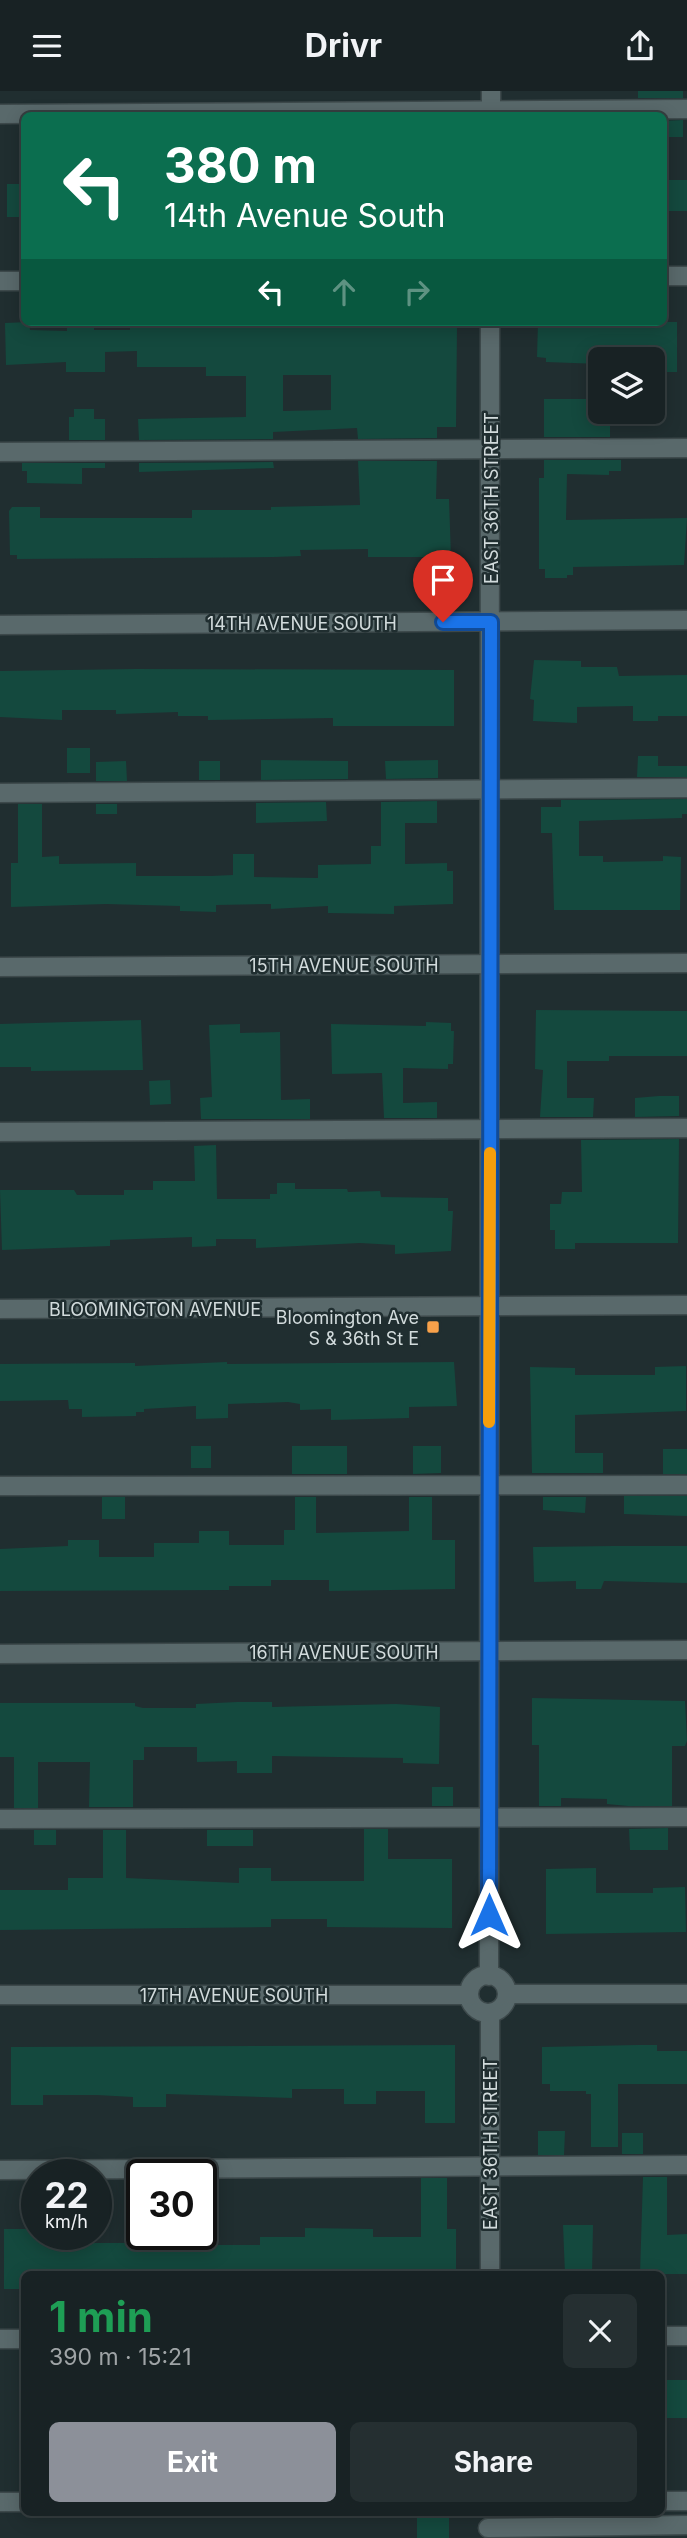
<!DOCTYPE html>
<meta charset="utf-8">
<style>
body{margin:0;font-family:Inter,sans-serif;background:#252f31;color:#f1f3f6;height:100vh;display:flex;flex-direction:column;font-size:26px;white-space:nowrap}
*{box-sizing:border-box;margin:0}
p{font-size:23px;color:#9fa4a6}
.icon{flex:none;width:38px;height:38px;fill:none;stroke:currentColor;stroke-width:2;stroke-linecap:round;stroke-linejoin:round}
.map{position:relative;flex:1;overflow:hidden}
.drawer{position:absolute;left:21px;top:2180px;width:644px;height:245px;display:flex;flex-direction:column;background:#182224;border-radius:10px;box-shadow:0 4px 18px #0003,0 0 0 2px #363f41}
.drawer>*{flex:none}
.top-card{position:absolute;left:21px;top:21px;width:646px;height:214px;border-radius:10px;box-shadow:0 4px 18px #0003,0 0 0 2px #363f41;background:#0b6e4f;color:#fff;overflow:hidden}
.controls{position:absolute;left:588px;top:256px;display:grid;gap:14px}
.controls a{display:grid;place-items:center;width:77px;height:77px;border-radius:10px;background:#182224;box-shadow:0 4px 18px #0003,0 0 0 2px #363f41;font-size:35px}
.speed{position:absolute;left:21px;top:2068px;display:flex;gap:14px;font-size:35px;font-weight:700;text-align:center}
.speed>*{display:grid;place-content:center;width:91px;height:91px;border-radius:50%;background:#182224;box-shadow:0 4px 18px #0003,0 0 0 2px #363f41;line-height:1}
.speed small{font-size:18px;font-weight:400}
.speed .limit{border:4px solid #111;border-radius:10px;background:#fff;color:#111}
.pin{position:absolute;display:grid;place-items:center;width:60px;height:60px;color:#fff;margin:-72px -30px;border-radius:50% 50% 50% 0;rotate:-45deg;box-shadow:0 0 7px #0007}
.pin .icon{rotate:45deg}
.me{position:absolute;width:77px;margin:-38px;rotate:0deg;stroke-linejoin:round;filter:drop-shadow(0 0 5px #0008)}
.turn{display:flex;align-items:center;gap:24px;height:147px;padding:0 28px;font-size:32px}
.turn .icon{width:91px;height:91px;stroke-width:2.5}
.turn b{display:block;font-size:49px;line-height:60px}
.lanes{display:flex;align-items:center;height:66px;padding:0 28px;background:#0003;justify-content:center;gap:35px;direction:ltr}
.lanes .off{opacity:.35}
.round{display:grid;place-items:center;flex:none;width:74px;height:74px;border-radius:10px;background:#252f31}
.summary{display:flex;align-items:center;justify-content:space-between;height:119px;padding:0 28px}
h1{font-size:42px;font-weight:700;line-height:52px;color:#1e9e55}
.button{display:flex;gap:14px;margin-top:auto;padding:14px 28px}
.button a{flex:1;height:80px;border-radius:10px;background:#8c9099;color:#fff;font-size:28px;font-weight:700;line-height:80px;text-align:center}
.button a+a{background:#252f31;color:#f1f3f6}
header{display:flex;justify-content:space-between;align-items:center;height:91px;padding:0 28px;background:#182224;font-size:32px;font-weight:700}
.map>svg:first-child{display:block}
.building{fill:#14493e;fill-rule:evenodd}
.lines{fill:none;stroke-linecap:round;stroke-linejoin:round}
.minor-casing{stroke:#3d494b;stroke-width:21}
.minor{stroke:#59696b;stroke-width:18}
.route-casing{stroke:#114b97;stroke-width:18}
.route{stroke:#1a73e8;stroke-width:12}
.slow{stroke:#f59e0b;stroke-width:12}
.poi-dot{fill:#f8a14a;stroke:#202e30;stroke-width:2.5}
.labels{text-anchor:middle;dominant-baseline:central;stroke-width:5;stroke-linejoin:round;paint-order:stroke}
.street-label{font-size:18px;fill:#d2dbdc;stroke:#202e30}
.poi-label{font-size:18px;fill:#d2dbdc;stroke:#202e30;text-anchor:end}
</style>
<header><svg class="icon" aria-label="menu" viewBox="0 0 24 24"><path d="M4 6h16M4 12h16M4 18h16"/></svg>Drivr<svg class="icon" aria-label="share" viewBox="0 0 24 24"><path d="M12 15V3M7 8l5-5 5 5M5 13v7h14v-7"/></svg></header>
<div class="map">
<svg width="687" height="2447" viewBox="0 0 687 2447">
<rect width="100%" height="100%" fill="#202e30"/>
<path class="building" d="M638 0H683V7H638Z
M683 29V46H664V30Z
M669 89H687V120H669Z
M7 93H24V126H7Z
M29 231 30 239 67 240V232H94V239H130V234H170V231H193V234L457 236 456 336H437V347L358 348 357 337 273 341V348L139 349 138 328 246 326V285H206V276H137V260L105 261V281H66V271L6 274 5 232ZM283 284H331V319L283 320Z
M538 231H677V281H653V268H600V273L546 271V267L537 266Z
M544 308H600V320H610V346H544Z
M74 318H94V328H105V349H69V326H74Z
M544 369H621V380H609V384L567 383 566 429 687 427 684 474 573 476V484H567V487H545V478H539V387H544Z
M358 370H437L436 408H449L451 466H368V458L300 459 301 465 274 466 17 468V464H10L9 420 12 416H40V427H192V419H271V416L360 414Z
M273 371 274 377 139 381V372Z
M22 372H105V377H82V393L27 392V380H22Z
M534 569 581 570V576H617L619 585 687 584V625H658V630H633V615L577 616V632L533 630 534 609 530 608Z
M136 578 454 579V635H333V627L208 629V625H178V621L116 623V619H62V629L0 626V580Z
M67 657H90V682H67Z
M638 665H658V675H687V686H637Z
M261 669 348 670V688L261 689Z
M438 669V687L386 688 385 670Z
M126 670 127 690H96V671Z
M199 670H220V689H199Z
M687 708V723H682V727L579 730V765H603V771L663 770V765L681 766 680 819H554L552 742H541V716H561V709Z
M437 710V732H405V773L447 772V780H453V813L394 815V823L328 822V815L271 818V813L216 814V821L180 820V815L106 813 11 816V772H18V713H42V766L59 765V773L136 772V785H211L233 784V763H254V786L318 787V774L371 773V755H381V711Z
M326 711 327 730 256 732V712Z
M96 713H117V723H96Z
M536 919 687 920V965H609V970H567V1007H594L593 1026H540L543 979 535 978Z
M141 929 143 979 31 980V976H0V933Z
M426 931 451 932V940H454L453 973H448V978L403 977V1012L437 1011V1027H384L382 982 332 983 331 933 426 935Z
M240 933V942L280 941 281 1009 310 1008V1028H201L200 1007 212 1006 209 934Z
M170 989 171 1013 150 1014 149 990Z
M659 1005H679V1025L635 1026V1007Z
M679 1048 678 1152H575V1158H555V1139H550V1113H561L562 1101H582L581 1049Z
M216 1054 217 1108H270V1103H277V1092H295V1098H347L348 1101 380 1100 381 1106 448 1107V1120H453L451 1160 395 1163V1154L360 1152 256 1157V1148H216V1155L192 1156V1146L110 1149V1155L2 1159 0 1099H74L77 1104H124V1099H153V1090H195L194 1055Z
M227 1271V1273L454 1271 457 1315 409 1316V1327L331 1329V1318L300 1319V1313L288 1311 228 1313V1327L196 1328V1315L144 1318V1321H136V1325L82 1326V1318H69L68 1309 0 1310V1273L135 1272V1275Z
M686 1275V1320L575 1324V1362H603V1382H532L530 1276 575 1277V1284H655V1276Z
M191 1355H211V1377H191Z
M292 1355H347V1383H292Z
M413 1355H441V1382L413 1383Z
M663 1358H687V1383H663Z
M624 1405H687V1425L624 1423Z
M102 1406H125V1428H102Z
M295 1406H316V1442L409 1440V1406H432V1449H455V1498L329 1500V1489H271V1495H229V1499L0 1500V1458L68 1455V1449H99V1466H154V1452H199V1440H229V1454H284V1439H295Z
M543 1406H586L585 1422 543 1419Z
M614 1455H687V1492L604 1490 601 1498H576V1490L534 1491 533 1456Z
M532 1607 685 1610 687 1650 685 1655H672V1715H628L607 1713V1708L561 1707V1715H539V1654H532Z
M237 1611H272V1616L396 1613 440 1616 439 1673 403 1672V1667L272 1665V1682H237V1670L197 1671V1656H144V1669H133V1716H89L90 1671H38V1717H14V1666H0V1612H135V1615L143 1617H196V1613Z
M432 1696H453V1715H432Z
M668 1737V1759H630L629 1738Z
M364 1738H388V1768H452V1837L327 1836V1828H271V1836L0 1839V1799H68V1787H103V1739H126V1787L239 1792V1777H271V1790H364Z
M34 1739H56V1754H34Z
M207 1739H253V1755H207Z
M596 1777V1802H653V1797L685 1796 686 1841 546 1843V1778Z
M455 1954V2032H425V2000H376V2013H344V1998H292V2007L166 2003V2016H133V2006L97 2004H43V2014H11V1956Z
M638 1954H657V1960H687V1993H618V2056H591V2003H586V2000H550V1993H542V1956Z
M538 2040H565L564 2064H538Z
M622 2042H643V2063H622Z
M643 2086H667V2144L687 2143V2183H640Z
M421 2087H447V2138H456V2184H24V2198H4V2138H37V2144H84V2152H138V2144H211V2154H260V2146H305V2137L373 2138V2146H421Z
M563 2134H593L592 2184 565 2183Z
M662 2289H687V2327H662Z
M417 2422H449V2447H417Z"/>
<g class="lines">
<defs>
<path id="minor" d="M0 23 687 18
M491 24V0
M663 185H687
M0 190H24
M0 361 687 357
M0 534 687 529
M0 702 687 697
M0 876 687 872
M0 1041 687 1037
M0 1218 687 1214
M0 1395 687 1394
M0 1563 687 1559
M0 1728 687 1726
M469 1903a19 19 0 1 1 38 0a19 19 0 1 1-38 0Z
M489 1885 490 231
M507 1903H687
M0 1904H469
M490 1922V2184
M0 2079 687 2074
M662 2245H687
M0 2248H24
M662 2410H687
M0 2411H24
M488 2437 687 2434"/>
</defs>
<use href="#minor" class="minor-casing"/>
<use href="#minor" class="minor"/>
</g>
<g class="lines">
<defs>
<path id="route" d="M443 531H491L489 1824"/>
</defs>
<use href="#route" class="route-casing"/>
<use href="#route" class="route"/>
<path class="slow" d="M489 1331 490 1062"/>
</g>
<rect class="poi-dot" x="426" y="1229" width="14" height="14" rx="3.5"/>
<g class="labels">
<g class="street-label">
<text transform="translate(491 407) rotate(-90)">EAST 36TH STREET</text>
<text x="302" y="532">14TH AVENUE SOUTH</text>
<text x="344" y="874">15TH AVENUE SOUTH</text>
<text x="155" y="1218">BLOOMINGTON AVENUE</text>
<text x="344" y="1561">16TH AVENUE SOUTH</text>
<text x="234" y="1904">17TH AVENUE SOUTH</text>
<text transform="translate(490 2053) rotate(-90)">EAST 36TH STREET</text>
</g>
<g class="poi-label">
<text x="419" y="1226">Bloomington Ave<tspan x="419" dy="21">S &amp; 36th St E</tspan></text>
</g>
</g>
</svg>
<div class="controls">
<a><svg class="icon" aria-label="layers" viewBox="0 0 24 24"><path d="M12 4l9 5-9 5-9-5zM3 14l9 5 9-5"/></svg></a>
</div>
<div class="speed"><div>22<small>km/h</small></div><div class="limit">30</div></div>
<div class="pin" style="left:443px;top:531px;background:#d93025"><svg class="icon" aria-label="arrive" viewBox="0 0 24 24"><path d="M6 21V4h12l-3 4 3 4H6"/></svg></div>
<svg class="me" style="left:489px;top:1824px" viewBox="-20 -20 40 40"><path d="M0-17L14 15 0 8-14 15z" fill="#1a73e8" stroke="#fff" stroke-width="4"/></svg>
<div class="top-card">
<div class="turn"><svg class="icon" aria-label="left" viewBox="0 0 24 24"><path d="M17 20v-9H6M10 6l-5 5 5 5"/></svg><div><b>380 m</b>14th Avenue South</div></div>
<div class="lanes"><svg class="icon" aria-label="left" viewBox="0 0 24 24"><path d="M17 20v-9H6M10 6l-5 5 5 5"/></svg><svg class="icon off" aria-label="ahead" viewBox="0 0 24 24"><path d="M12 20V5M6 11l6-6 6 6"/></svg><svg class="icon off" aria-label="right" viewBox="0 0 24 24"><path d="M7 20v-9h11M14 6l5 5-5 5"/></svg></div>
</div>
<section class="drawer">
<div class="summary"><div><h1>1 min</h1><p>390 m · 15:21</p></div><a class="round"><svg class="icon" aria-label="close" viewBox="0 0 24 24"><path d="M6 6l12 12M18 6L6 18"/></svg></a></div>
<div class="button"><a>Exit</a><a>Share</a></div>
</section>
</div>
